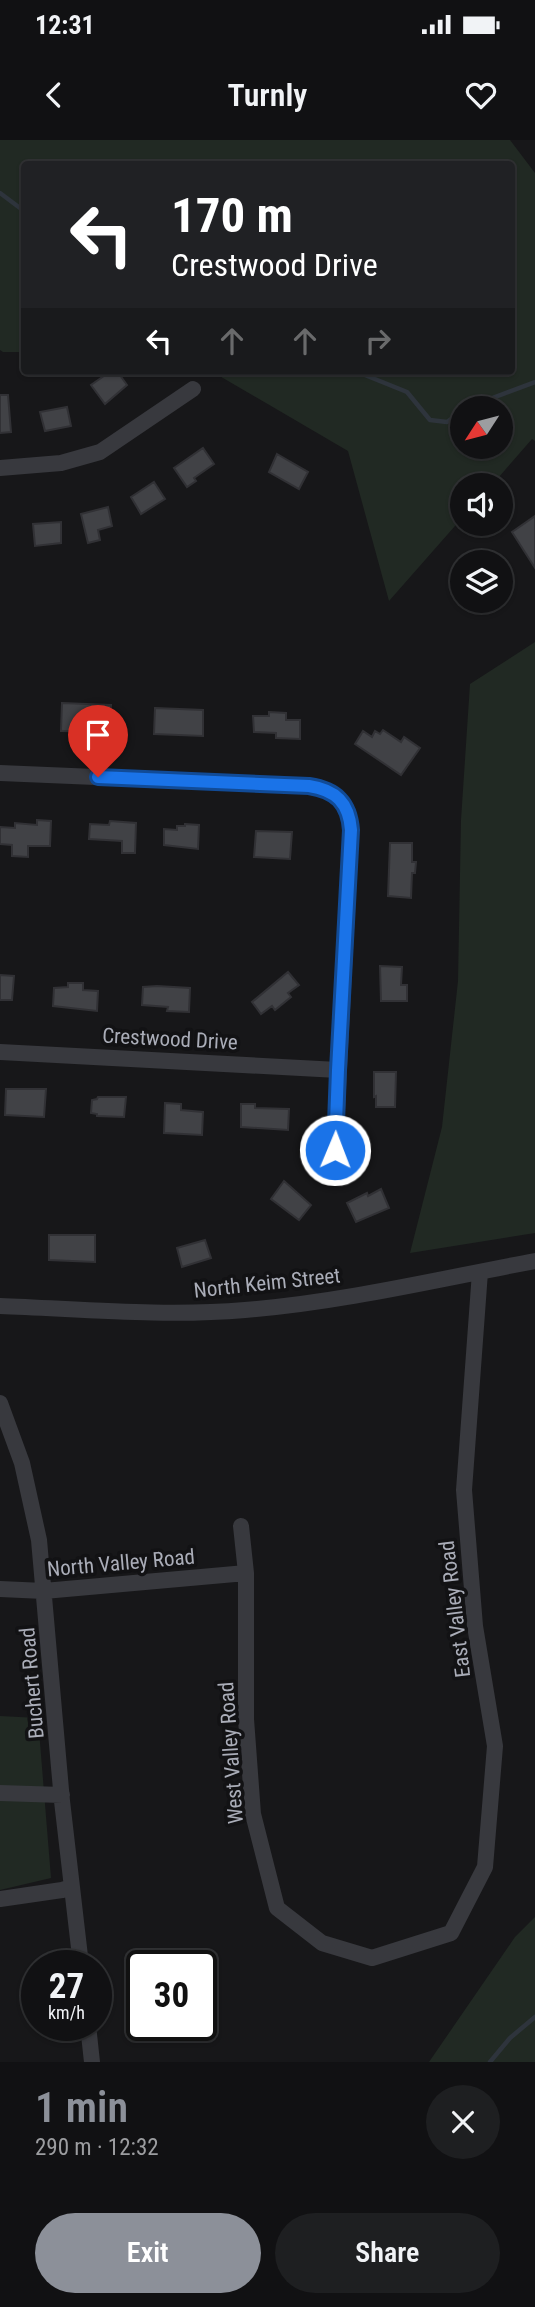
<!DOCTYPE html>
<meta charset="utf-8">
<style>
body{margin:0;font-family:"Roboto Condensed",sans-serif;background:#1e1f21;color:#f1f3f6;height:100vh;display:flex;flex-direction:column;font-size:26px;white-space:nowrap}
*{box-sizing:border-box;margin:0}
p{font-size:23px;color:#9c9da0}
.icon{flex:none;width:38px;height:38px;fill:none;stroke:currentColor;stroke-width:2;stroke-linecap:round;stroke-linejoin:round}
.map{position:relative;height:1922px;overflow:hidden}
.panel{display:flex;flex-direction:column;background:#111113;flex:1}
.panel>*{flex:none}
.hud{position:absolute;left:21px;top:21px;width:494px;height:214px;border-radius:7px;box-shadow:0 2px 5px #0004,0 0 0 2px #303133;background:#202124;color:#fff;overflow:hidden}
.needle{width:46px;rotate:234deg}
.tools{position:absolute;left:450px;top:256px;display:grid;gap:14px}
.tools a{display:grid;place-items:center;width:63px;height:63px;border-radius:50%;background:#111113;box-shadow:0 2px 5px #0004,0 0 0 2px #303133;font-size:35px}
.speed{position:absolute;left:21px;top:1810px;display:flex;gap:14px;font-size:35px;font-weight:700;text-align:center}
.speed>*{display:grid;place-content:center;width:91px;height:91px;border-radius:50%;background:#111113;box-shadow:0 2px 5px #0004,0 0 0 2px #303133;line-height:1}
.speed small{font-size:18px;font-weight:400}
.speed .limit{border:4px solid #111;border-radius:10px;background:#fff;color:#111}
.pin{position:absolute;display:grid;place-items:center;width:60px;height:60px;color:#fff;margin:-72px -30px;border-radius:50% 50% 50% 0;rotate:-45deg;box-shadow:0 0 7px #0007}
.pin .icon{rotate:45deg}
.me{position:absolute;width:77px;margin:-38px;rotate:1deg;stroke-linejoin:round;filter:drop-shadow(0 0 5px #0008)}
.turn{display:flex;align-items:center;gap:24px;height:147px;padding:0 35px;font-size:32px}
.turn .icon{width:91px;height:91px;stroke-width:2.5}
.turn b{display:block;font-size:49px;line-height:60px}
.lanes{display:flex;align-items:center;height:66px;padding:0 35px;background:#0003;justify-content:center;gap:35px;direction:ltr}
.lanes .off{opacity:.35}
.round{display:grid;place-items:center;flex:none;width:74px;height:74px;border-radius:37px;background:#1e1f21}
.overview{display:flex;align-items:center;justify-content:space-between;height:119px;padding:0 35px}
h1{font-size:42px;font-weight:600;line-height:52px;color:#8c9099}
.action{display:flex;gap:14px;margin-top:auto;padding:14px 35px}
.action a{flex:1;height:80px;border-radius:42px;background:#8c9099;color:#fff;font-size:28px;font-weight:600;line-height:80px;text-align:center}
.action a+a{background:#1e1f21;color:#f1f3f6}
.status{display:flex;justify-content:space-between;align-items:center;height:49px;padding:0 35px;background:#111113;direction:ltr}
.status svg{height:19px;fill:currentColor}
header{display:flex;justify-content:space-between;align-items:center;height:91px;padding:0 35px;background:#111113;font-size:32px;font-weight:600}
.map>svg:first-child{display:block}
.green{fill:#212923;fill-rule:evenodd}
.lines{fill:none;stroke-linecap:round;stroke-linejoin:round}
.stream{stroke:#2e343c;stroke-width:4.5}
.building{fill:#414246;stroke:#313135;stroke-width:2}
.minor{stroke:#38393e;stroke-width:16}
.route-casing{stroke:#114b97;stroke-width:18}
.route{stroke:#1a73e8;stroke-width:12}
.labels{text-anchor:middle;dominant-baseline:central;stroke-width:7;stroke-linejoin:round;paint-order:stroke}
.street-label{font-size:21px;fill:#aaadb8;stroke:#121214}
</style>
<div class="status"><b>12:31</b><svg viewBox="0 0 49 12"><path d="M0 12V9h3v3zM5 12V6h3v6zM10 12V3h3v9zM15 12V0h3v12zM26 1h20v11H26zM47 4h2v5h-2z"/></svg></div>
<header><svg class="icon" aria-label="back" viewBox="0 0 24 24"><path d="M15 5l-7 7 7 7"/></svg>Turnly<svg class="icon" aria-label="heart" viewBox="0 0 24 24"><path d="M12 20l-8-8c-3-5 5-10 8-4 3-6 11-1 8 4z"/></svg></header>
<div class="map">
<svg width="535" height="1922" viewBox="0 0 535 1922">
<rect width="100%" height="100%" fill="#171719"/>
<path class="green" d="M0 0H510L535 33V301L532 299 492 345H462V378L389 461 348 311 211 231H511V24H24V212H3L0 210ZM462 268H500V306H462Z
M535 502V1093L410 1113 442 987 458 841 461 680 470 544Z
M0 1576 38 1578 51 1738 0 1750Z
M535 1777V1922H429L515 1797Z"/>
<g class="lines">
<path class="stream" d="M0 53 24 71
M355 231 407 252 430 280 447 282 462 271
M466 268 535 242
M490 1922 510 1898 535 1877"/>
</g>
<path class="building" d="M111 231H117L127 245 105 264 91 245Z
M0 255H8L11 292 0 293Z
M67 267 71 286 45 291 40 272Z
M203 308 214 324 194 338 196 341 187 347 174 328Z
M277 314 308 332 299 349 269 332Z
M154 342 165 359 141 374 131 357Z
M108 367 112 386 98 390 100 400 88 403 81 374Z
M535 376V428L512 392Z
M61 382V403L35 406 33 384Z
M62 563 111 565 110 592 61 591Z
M155 568 203 570V596L154 594Z
M269 572 286 573V580H300V599L276 598V593L254 592 253 576H269Z
M383 590 401 602 404 597 420 608 401 635 355 604 363 591 372 597 375 591 380 594Z
M37 680 51 681 50 706H28V717L12 716V705L0 704V687L15 688V683L37 685Z
M110 681 136 683 135 713H122V701L89 699 90 684 109 685Z
M185 684 199 685 198 709 164 705V689L177 690V686H185Z
M256 691 292 692 290 719 254 717Z
M390 703H412V722H416L415 733H412L411 758 388 756Z
M380 826 402 827 401 845H407V861H381Z
M288 832 299 845 288 853 291 857 275 870 272 866 261 874 252 862Z
M0 835 14 836 12 860H0Z
M68 843H83V850L98 851 97 871 53 866 54 848 68 847Z
M157 846 190 848 189 872 167 871 168 867 142 865 143 847Z
M374 932H396L395 967H376V956L374 957Z
M6 949H46L44 977 5 975Z
M98 957H126L124 977 97 976V974L91 973 92 960 97 959Z
M165 963 181 964V970L203 972 202 995 164 993Z
M241 964H255V968L289 969 288 990 241 987Z
M284 1041 311 1065 299 1080 271 1059Z
M381 1049 389 1068 356 1082 347 1063 367 1053 368 1056Z
M49 1095H95V1122L49 1120Z
M205 1100 211 1118 182 1127 177 1108Z"/>
<g class="lines">
<path class="minor" d="M0 328 61 323 100 312 193 249
M0 633 309 646C336 650 349 663 351 690L335 1010
M0 912 338 930
M0 1166C81 1169 164 1177 245 1170 343 1162 439 1139 535 1121
M0 1263 22 1323 39 1400 62 1661 81 1825
M241 1386 246 1433V1579L253 1674 277 1768 322 1803 372 1818 451 1793 485 1727 495 1606 475 1486 464 1350 480 1132
M0 1449 44 1451 246 1433
M0 1653 62 1655
M0 1759 62 1750 72 1747
M88 1885 92 1922"/>
</g>
<g class="lines">
<defs>
<path id="route" d="M98 637 309 646C336 650 349 663 351 690L338 930 335 1010"/>
</defs>
<use href="#route" class="route-casing"/>
<use href="#route" class="route"/>
</g>
<g class="labels">
<g class="street-label">
<text transform="translate(170 899) rotate(3)">Crestwood Drive</text>
<text transform="translate(267 1143) rotate(-6)">North Keim Street</text>
<text transform="translate(121 1423) rotate(-5)">North Valley Road</text>
<text transform="translate(455 1469) rotate(-97)">East Valley Road</text>
<text transform="translate(32 1543) rotate(-95)">Buchert Road</text>
<text transform="translate(231 1613) rotate(-94)">West Valley Road</text>
</g>
</g>
</svg>
<div class="tools">
<a><svg class="needle" viewBox="-14 -14 28 28"><path d="M0-13l5 13h-10z" fill="#e53935"/><path d="M0 13l5-13h-10z" fill="#9c9da0"/></svg></a>
<a><svg class="icon" aria-label="sound" viewBox="0 0 24 24"><path d="M4 9h4l5-4v14l-5-4H4zM17 9q2 3 0 6"/></svg></a>
<a><svg class="icon" aria-label="layers" viewBox="0 0 24 24"><path d="M12 4l9 5-9 5-9-5zM3 14l9 5 9-5"/></svg></a>
</div>
<div class="speed"><div>27<small>km/h</small></div><div class="limit">30</div></div>
<div class="pin" style="left:98px;top:637px;background:#d93025"><svg class="icon" aria-label="arrive" viewBox="0 0 24 24"><path d="M6 21V4h12l-3 4 3 4H6"/></svg></div>
<svg class="me" style="left:335px;top:1010px" viewBox="-20 -20 40 40"><circle r="17" fill="#1a73e8" stroke="#fff" stroke-width="3"/><path d="M0-11L8 9 0 5-8 9z" fill="#fff"/></svg>
<div class="hud">
<div class="turn"><svg class="icon" aria-label="left" viewBox="0 0 24 24"><path d="M17 20v-9H6M10 6l-5 5 5 5"/></svg><div><b>170 m</b>Crestwood Drive</div></div>
<div class="lanes"><svg class="icon" aria-label="left" viewBox="0 0 24 24"><path d="M17 20v-9H6M10 6l-5 5 5 5"/></svg><svg class="icon off" aria-label="ahead" viewBox="0 0 24 24"><path d="M12 20V5M6 11l6-6 6 6"/></svg><svg class="icon off" aria-label="ahead" viewBox="0 0 24 24"><path d="M12 20V5M6 11l6-6 6 6"/></svg><svg class="icon off" aria-label="right" viewBox="0 0 24 24"><path d="M7 20v-9h11M14 6l5 5-5 5"/></svg></div>
</div>
</div>
<section class="panel">
<div class="overview"><div><h1>1 min</h1><p>290 m · 12:32</p></div><a class="round"><svg class="icon" aria-label="close" viewBox="0 0 24 24"><path d="M6 6l12 12M18 6L6 18"/></svg></a></div>
<div class="action"><a>Exit</a><a>Share</a></div>
</section>
